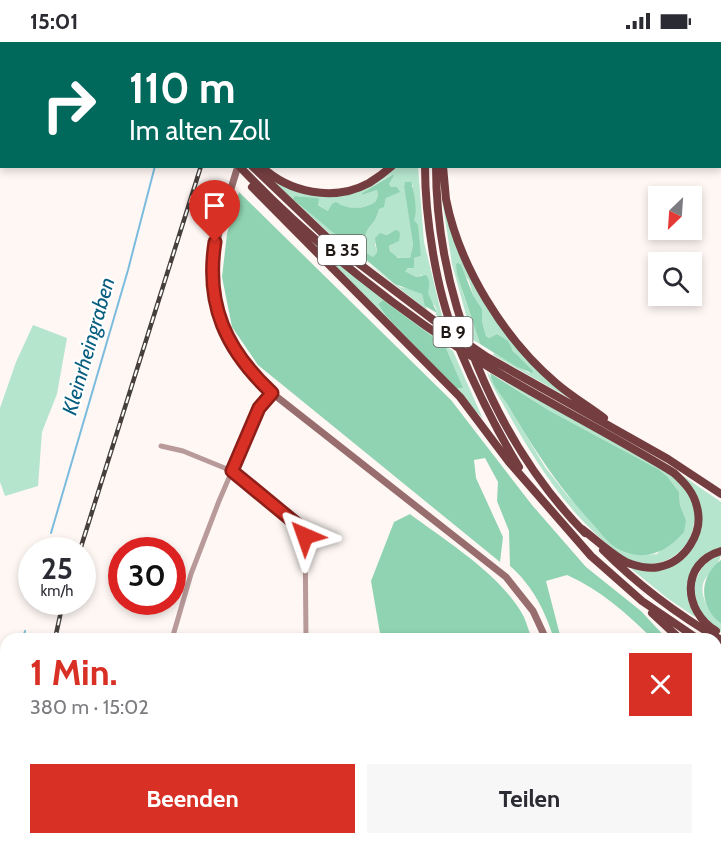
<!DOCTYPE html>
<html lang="de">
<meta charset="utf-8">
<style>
body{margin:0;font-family:Cabin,sans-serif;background:#f7f7f7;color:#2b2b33;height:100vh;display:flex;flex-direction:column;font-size:22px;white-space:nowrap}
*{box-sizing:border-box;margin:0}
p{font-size:20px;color:#7c7c81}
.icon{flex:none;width:33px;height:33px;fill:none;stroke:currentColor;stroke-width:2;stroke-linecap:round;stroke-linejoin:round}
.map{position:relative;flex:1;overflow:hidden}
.panel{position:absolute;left:0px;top:591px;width:722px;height:212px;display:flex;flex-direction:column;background:#fff;border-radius:18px 18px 0 0;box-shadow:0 3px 9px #0003}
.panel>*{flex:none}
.top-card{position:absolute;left:0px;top:0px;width:722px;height:126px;box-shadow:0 3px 9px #0003;background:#00695c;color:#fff;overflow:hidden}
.needle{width:39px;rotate:205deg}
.buttons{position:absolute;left:648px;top:144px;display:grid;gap:12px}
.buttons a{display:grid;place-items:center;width:54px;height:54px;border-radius:0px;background:#fff;box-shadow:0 3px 9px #0003;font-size:30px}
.speed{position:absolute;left:18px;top:495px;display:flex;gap:12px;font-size:30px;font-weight:700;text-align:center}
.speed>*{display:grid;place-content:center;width:78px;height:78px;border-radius:50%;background:#fff;box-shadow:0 3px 9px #0003;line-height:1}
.speed small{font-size:15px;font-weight:400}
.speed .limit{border:9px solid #d22;background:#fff;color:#111}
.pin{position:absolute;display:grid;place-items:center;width:51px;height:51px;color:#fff;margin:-62px -26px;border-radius:50% 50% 50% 0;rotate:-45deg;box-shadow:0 0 6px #0007}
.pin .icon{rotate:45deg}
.me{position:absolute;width:66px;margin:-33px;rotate:317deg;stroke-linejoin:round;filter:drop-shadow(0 0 4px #0008)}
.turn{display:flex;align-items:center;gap:21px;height:126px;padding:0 30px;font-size:27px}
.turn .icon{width:78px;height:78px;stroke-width:2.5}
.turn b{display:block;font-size:42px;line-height:51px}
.round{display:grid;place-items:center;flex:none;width:63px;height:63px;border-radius:0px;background:#f7f7f7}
.summary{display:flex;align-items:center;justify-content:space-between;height:102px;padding:0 30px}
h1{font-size:36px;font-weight:700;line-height:45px;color:#d93025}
.button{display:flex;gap:12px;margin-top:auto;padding:12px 30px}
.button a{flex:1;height:69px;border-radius:0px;background:#d93025;color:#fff;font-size:24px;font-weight:700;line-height:69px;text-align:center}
.button a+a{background:#f7f7f7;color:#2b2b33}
.status{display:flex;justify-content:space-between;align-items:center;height:42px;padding:0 30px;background:#fff;direction:ltr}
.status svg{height:16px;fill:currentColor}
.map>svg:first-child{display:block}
.green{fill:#b6e5cd}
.forest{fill:#90d3b2}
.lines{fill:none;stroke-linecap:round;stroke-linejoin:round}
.stream{stroke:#7bbcde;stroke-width:2}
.minor{stroke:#b99a9a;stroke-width:5}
.secondary{stroke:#986d6d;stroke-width:7}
.trunk{stroke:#743e40;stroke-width:8}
.rail-casing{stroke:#46403d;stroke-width:4.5}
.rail{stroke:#fff;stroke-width:2;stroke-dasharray:7;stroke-linecap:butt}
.route-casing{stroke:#8d1f18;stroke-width:15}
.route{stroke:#d93025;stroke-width:10}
.labels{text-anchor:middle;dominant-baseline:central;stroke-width:4.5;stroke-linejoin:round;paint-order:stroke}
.shield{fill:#fff;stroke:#625e5c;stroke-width:1.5}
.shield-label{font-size:18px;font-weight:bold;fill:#1f1916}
.water-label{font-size:21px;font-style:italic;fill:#085e7f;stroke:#fff}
</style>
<div class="status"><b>15:01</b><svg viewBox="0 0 49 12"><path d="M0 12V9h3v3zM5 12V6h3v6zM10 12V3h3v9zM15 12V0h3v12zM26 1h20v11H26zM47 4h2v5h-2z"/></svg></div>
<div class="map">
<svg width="721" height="802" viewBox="0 0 721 802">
<rect width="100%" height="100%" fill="#fef7f4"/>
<path class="green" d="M395 125H418L424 200 443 278 435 272 437 271 435 264 430 259 422 233 416 235 405 229 406 227 414 225V216L421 214 417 190 418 186 414 178C416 165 412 156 413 143L404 142 413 203 410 216C400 217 391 216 389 204L399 199 395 188 387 193 385 192 375 202 377 210 373 215 367 213C359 182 374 189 379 167L384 164 386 156 397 145H391L389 142 391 133 362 151V153L377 148 378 154 375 160C364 166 350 170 340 162L328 169 308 156 298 154 350 207 371 224 400 245 412 247 422 252 427 268 331 193 272 138C325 169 347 149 395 125Z
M442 157 483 259 569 356 493 313 494 311 529 331 532 328C516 318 513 303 497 292L489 296 486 294 482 279V267L473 253 469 239 456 222 463 251 480 302 473 298 452 222Z
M290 179 435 294 434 296 383 258 378 262 386 274 456 345 462 346 445 304 453 309 483 377 456 348Z
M33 283 67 296 57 352 42 390 38 444 5 454 0 440V366L16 320Z
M487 329 545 425 567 453 622 508 640 513 657 512 686 478 680 463 679 450 667 434 658 427 550 369 505 340 506 338 669 431C681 442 691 452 695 468 696 472 695 477 694 481 690 511 660 530 631 519 625 517 620 512 616 509 567 472 532 415 503 362 497 351 490 342 487 329Z
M673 427 721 460V506L712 509 687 549 689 561 695 575 667 556 629 525 673 523 702 476Z
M721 511C721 522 709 529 704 539 698 553 711 574 721 582V590L712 584 697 567 694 541 704 522Z
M721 727V802H665L664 797 716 796V736Z"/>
<path class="forest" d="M392 133H394L389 142 391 145H397L400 150 386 156 384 165 379 167C374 189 361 181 366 211L373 215 377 210 375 196 380 191 387 193 395 188 399 189 400 192 399 199 389 204 390 209 398 216H410L413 203 404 144 405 140H411C414 149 418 169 414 178L418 183 421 214 414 216V226H408L405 229 416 235 426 233C431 239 429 244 428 251L437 271 425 264 422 252 395 242 293 157 295 154 317 156 319 157 318 163 328 169 332 162 336 160C349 168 361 168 375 160L378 154 377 148 362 153V151Z
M239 150 451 358 532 463 586 525 641 569 667 597H653C626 571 601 548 567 533L546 539 561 597H554C545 569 533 544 510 524L509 489 497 459 498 440 485 416 474 418 476 436 503 495 500 520 258 323 232 285 222 235 227 192Z
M458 221 461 223 473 253 482 267V279L486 294 489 296 497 292 508 299 513 309 533 329 532 331 517 325 480 302 457 232 456 222Z
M383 258 445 304 463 346H456L386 274 378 262Z
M490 331 550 369 658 427 667 434 679 450 680 463 686 478 684 490C665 512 642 521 615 505 606 499 598 487 590 479 556 441 536 410 510 367 504 355 492 345 490 331Z
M410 472C447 500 502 533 524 575 527 582 529 590 532 597H381L371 539 394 480Z
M721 518V582C699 565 698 535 721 518Z
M575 796 576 802H66L65 797Z"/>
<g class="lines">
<path class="stream" d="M187 2 188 0
M51 491 128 228 155 124
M23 597 25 589
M0 695 6 673"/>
<path class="minor" d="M161 404 183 409 232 429 305 489 306 597
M172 597 191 532 219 459 259 366 272 351"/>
<path class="secondary" d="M293 2V0
M238 124C208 220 191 274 272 351L506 535 533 569 546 597
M595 796V802"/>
<path class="trunk" d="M130 0 132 2
M143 0 144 2
M435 2V0
M445 2 446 0
M239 124C311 200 402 273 492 327 552 363 615 395 674 431 685 441 694 451 697 465 704 491 685 520 659 525 650 527 640 525 631 522 619 519 594 496 582 487
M252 124 337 205 440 283 487 315 668 417 721 452
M261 124C289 151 334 160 369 141 377 136 385 130 392 124
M425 124C425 175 436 247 455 294
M436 124C436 254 494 398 585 491
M443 124C444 135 445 146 446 157 459 224 504 297 556 341 571 354 588 364 604 376
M252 145 460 355 509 420 591 514 642 559 698 597
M459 306C476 347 496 387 519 425
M603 508C638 543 678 573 721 598
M652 571 680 597
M716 589C683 569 680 521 721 509
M716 609 721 612
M716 709 721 700
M716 725 721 719
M615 802 621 796"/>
<defs>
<path id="rail" d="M240 2 241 0
M80 508 201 124
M55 597 63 560
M50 796 51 802
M62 796 63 802"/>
</defs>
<use href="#rail" class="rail-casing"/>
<use href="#rail" class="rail"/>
</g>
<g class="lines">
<defs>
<path id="route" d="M215 200C205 263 226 308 272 351L259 366 232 429 305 489V494"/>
</defs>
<use href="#route" class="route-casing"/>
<use href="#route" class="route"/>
</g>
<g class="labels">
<g class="shield">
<rect x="318" y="193" width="48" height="30" rx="4.5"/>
<rect x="433.5" y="275" width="39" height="30" rx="4.5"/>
</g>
<g class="shield-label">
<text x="342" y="208">B 35</text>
<text x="453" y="290">B 9</text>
</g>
<g class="water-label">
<text transform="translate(88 304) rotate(-74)">Kleinrheingraben</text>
</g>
</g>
</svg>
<div class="buttons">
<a><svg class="needle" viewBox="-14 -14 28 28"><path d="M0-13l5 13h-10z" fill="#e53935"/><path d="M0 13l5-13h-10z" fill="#7c7c81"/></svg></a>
<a><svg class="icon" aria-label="search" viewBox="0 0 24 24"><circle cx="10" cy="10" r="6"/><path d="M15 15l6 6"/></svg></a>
</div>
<div class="speed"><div>25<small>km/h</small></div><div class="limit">30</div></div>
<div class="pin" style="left:215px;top:200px;background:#d93025"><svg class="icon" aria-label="arrive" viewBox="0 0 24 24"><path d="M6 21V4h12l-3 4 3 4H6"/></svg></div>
<svg class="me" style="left:305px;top:494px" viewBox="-20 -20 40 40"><path d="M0-17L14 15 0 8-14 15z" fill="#d93025" stroke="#fff" stroke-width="4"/></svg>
<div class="top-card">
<div class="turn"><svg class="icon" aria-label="right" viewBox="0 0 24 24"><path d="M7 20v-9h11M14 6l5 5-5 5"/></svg><div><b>110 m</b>Im alten Zoll</div></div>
</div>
<section class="panel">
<div class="summary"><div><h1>1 Min.</h1><p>380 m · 15:02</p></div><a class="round" style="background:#d93025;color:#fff"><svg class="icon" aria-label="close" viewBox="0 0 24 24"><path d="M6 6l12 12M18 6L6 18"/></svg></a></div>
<div class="button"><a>Beenden</a><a>Teilen</a></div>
</section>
</div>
